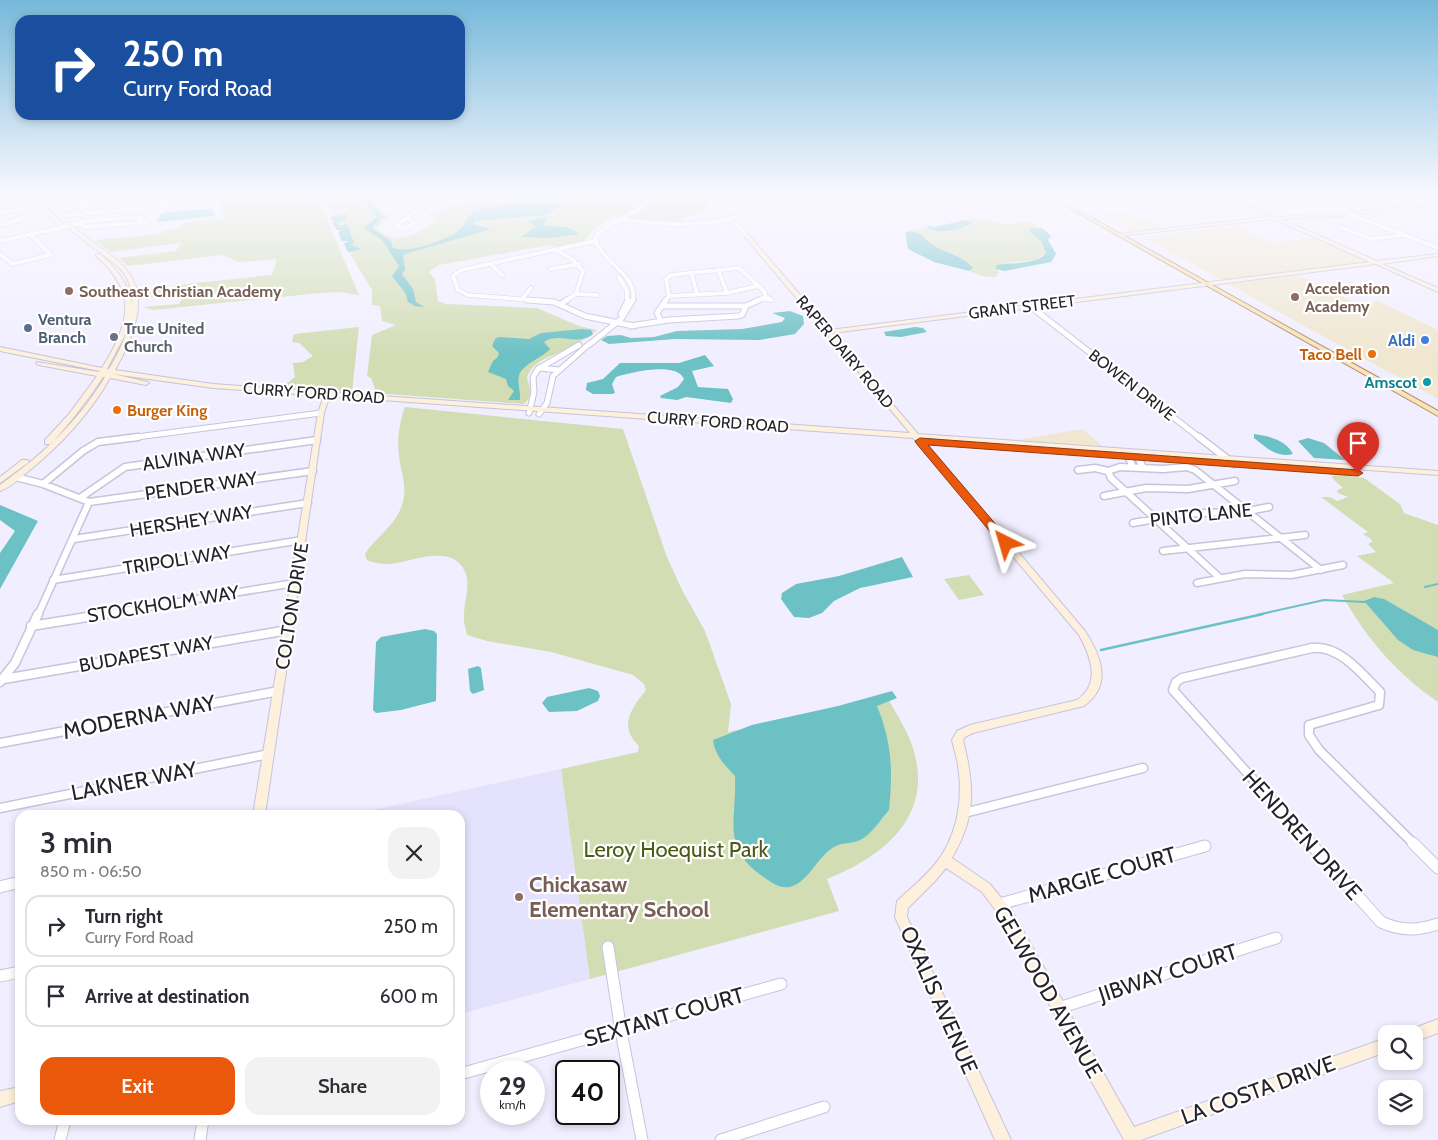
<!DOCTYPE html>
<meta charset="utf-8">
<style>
body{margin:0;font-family:Cabin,sans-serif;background:#f2f2f3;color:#2b2b33;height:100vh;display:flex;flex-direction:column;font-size:19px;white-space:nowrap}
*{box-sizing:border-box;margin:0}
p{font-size:16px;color:#7c7c81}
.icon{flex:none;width:28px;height:28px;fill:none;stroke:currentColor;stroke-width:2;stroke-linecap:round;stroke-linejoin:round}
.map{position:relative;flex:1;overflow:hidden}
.drawer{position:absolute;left:15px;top:810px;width:450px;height:315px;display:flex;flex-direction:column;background:#fff;border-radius:15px;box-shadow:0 2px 8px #0003}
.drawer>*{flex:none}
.banner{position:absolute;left:15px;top:15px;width:450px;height:105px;border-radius:15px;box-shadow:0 2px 8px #0003;background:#1a4fa0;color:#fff;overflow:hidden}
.controls{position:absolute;left:1378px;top:1025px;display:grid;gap:10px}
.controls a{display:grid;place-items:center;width:45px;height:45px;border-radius:10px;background:#fff;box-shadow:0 2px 8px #0003;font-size:25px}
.speed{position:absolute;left:480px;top:1060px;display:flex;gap:10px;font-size:25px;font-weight:700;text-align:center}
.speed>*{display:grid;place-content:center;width:65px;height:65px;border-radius:50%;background:#fff;box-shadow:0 2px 8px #0003;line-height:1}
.speed small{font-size:12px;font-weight:400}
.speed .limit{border:2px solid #111;border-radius:8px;background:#fff;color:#111}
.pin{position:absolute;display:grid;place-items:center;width:42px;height:42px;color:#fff;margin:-51px -21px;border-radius:50% 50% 50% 0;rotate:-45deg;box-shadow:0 0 5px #0007}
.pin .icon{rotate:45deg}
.me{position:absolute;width:55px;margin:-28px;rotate:320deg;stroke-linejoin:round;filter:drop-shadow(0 0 4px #0008)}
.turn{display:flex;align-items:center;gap:18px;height:105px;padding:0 25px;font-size:22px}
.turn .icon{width:65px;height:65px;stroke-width:2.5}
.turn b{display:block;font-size:35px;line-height:42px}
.round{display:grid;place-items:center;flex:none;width:52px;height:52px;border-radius:15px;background:#f2f2f3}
.head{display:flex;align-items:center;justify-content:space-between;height:85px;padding:0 25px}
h1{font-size:30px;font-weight:600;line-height:38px}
.button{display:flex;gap:10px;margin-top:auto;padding:10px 25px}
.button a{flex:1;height:58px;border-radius:15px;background:#ea580c;color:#fff;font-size:20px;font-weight:600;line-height:58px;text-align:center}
.button a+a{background:#f2f2f3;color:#2b2b33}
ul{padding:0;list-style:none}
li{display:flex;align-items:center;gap:15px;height:62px;margin:0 10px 8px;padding:0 15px;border:2px solid #e1e1e2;border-radius:15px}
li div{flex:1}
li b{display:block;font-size:19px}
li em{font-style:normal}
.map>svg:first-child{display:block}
.commercial{fill:#f0e7d1}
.built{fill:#e5e2fd}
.green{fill:#d2ddb4}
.water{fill:#6cc1c5}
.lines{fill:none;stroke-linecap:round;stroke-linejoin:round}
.stream-far1{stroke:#6cc1c5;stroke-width:2}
.stream{stroke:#6cc1c5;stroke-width:2.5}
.street-far4-casing{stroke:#c6c3dc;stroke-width:5}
.street-far3-casing{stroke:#c6c3dc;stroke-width:7}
.street-far2-casing{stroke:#c6c3dc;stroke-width:9}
.street-far1-casing{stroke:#c6c3dc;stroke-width:11}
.street-casing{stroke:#c6c3dc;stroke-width:13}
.secondary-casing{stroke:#c6c3dc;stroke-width:2}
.primary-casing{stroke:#ae9269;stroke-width:2}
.street-far4{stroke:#fff;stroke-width:4}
.street-far3{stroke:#fff;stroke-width:5}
.street-far2{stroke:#fff;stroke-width:6}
.street-far1{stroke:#fff;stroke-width:8}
.street{stroke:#fff;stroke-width:11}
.secondary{fill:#fdf0dc;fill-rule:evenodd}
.primary{fill:#fbe2b9;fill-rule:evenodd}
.route{fill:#ea580c;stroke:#983908}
.education-dot{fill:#8d6e63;stroke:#fff;stroke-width:2}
.service-dot{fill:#5c6f8a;stroke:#fff;stroke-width:2}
.worship-dot{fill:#6b7280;stroke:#fff;stroke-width:2}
.shop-dot{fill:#3f7fe0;stroke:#fff;stroke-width:2}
.food-dot{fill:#e8710a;stroke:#fff;stroke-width:2}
.culture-dot{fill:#0f9aa8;stroke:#fff;stroke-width:2}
.labels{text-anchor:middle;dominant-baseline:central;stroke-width:4.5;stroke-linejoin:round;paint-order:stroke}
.far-education-label{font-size:16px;font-weight:bold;fill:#785e54;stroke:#fff;text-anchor:start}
.far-street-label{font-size:16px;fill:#24232c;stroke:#fff}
.far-service-label{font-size:16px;font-weight:bold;fill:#4e5e75;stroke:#fff;text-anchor:start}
.far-worship-label{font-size:16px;font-weight:bold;fill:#5b616d;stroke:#fff;text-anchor:start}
.far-shop-label{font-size:16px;font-weight:bold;fill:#366cbe;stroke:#fff;text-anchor:end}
.far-food-label{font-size:16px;font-weight:bold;fill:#c56008;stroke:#fff;text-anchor:end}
.far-culture-label{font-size:16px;font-weight:bold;fill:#0d838f;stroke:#fff;text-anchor:end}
.street-label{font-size:19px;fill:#24232c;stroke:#fff}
.near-street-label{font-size:22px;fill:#24232c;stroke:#fff}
.near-park-label{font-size:22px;fill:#4d5916;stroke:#fff}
.near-education-label{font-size:22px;font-weight:bold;fill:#785e54;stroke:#fff;text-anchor:start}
</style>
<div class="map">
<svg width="1438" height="1140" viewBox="0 0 1438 1140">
<rect width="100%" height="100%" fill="#f1efff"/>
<path class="commercial" d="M1123 211 1141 220H1148L1164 228 1132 232 1099 213Z
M1236 226 1271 243 1315 238 1369 262 1222 280 1142 237Z
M1299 275 1358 304 1379 301 1438 330V399L1228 284Z
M1083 429 1102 446 1017 440Z"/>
<path class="built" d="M561 769 590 979 460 1014V815H349Z"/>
<path class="green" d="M215 195H308L310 199 320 203 359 295 339 292 320 293 153 310 143 307 179 304 184 294 146 298V291L195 283 272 275 277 259 239 262 223 255 128 266 119 258 176 251 181 243 110 252 95 240 159 234 162 231 179 228 183 223 224 218Z
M322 195H371L389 218 376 228C380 231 385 235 390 237 405 241 426 230 436 220L428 216 431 213 496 195H581L624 202 622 198 627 195H640L635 196 637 201 627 202 641 209 649 203 654 195H711L707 211 681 219 682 222 635 220 614 216 594 228 585 240 559 248 550 245 439 265 429 272 435 280 438 301 446 304 537 308 579 326 597 330C589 335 582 341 573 346 557 356 535 357 527 377 530 389 534 395 524 404L373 393 375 388 371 378 367 376 372 335 396 325 382 321 380 306 372 305V290L344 244 348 241H342L338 232 342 230H337L332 222 336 220H331L330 217 336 215 327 206V200Z
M815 195H833L839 198 840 203C831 208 819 209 810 203L819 198Z
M970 218C983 218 992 222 1005 224 1016 225 1030 218 1039 228L1029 231 1041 241 1046 253 1035 260 1006 263 995 269 999 272 996 277 982 276 969 271 972 268C962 254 944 252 930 244 922 239 920 233 910 230L926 227 930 229H957L970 226 971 224 965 221Z
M359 327 352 392 281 388 295 377 293 363 303 362 313 356 299 343 292 342 294 334Z
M405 407 623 429 667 557 682 590 705 631 731 704 728 732 887 697C898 717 912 737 916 760 929 822 878 859 827 879L839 911 590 979 561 769 638 752 639 746C618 726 631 709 646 690L644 684 633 675 551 652 487 641 467 635C466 629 463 622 464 616 464 602 470 587 466 574 455 544 418 559 397 563 387 565 376 564 367 560L365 554C376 537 396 525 402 505 408 488 401 473 399 456 397 438 399 424 405 407Z
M1340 475 1364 478 1400 504 1404 513 1438 525V702C1396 673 1367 639 1342 595L1394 583 1357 556 1376 552 1368 544 1372 542 1371 539 1363 534 1368 532 1321 497H1330L1337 501 1348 497 1338 493 1337 490 1343 488 1333 479 1332 476Z
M969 575 984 595 959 600 944 579Z"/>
<path class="water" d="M359 195H366L384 217 373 226V229L391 241 392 247C407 255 444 241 458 231 466 226 466 214 478 210 508 201 536 203 566 204L545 215 475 221 473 224 491 229 405 254 403 256 405 270 402 274 413 289 416 302 424 307 415 306 408 302 406 294 392 276 399 266 382 240 364 228 377 217Z
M208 209H213L214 216 157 222 160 214 166 212Z
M347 214 346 220 337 223 340 226 347 224 354 243 351 245 360 248 358 250 348 252 344 244 348 241H342L338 232 342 230H337L332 222 336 220H331L330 217Z
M545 217H548L544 223 545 226 567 227 580 234 549 238 521 237 536 227 528 221Z
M966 220 972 224C961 229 934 237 926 225L934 227Z
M1042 228 1051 236 1048 240 1056 254 1051 262 1005 271 995 269 997 265C1011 262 1037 265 1046 253L1041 241 1029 231 1030 229Z
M911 231 921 234C934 253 959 251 973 268L969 271 934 262 908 249 905 233Z
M790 311 803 316 804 324 795 334 759 340 675 339 609 344 601 340 607 336 621 335 631 338 654 337 677 331 742 329 782 322 785 318 772 313Z
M915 327 923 328 927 332 901 337 886 336 884 332Z
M582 329 591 330 593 334C578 347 559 331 544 342L550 349C542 358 521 365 519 376 517 384 521 392 520 400H508L514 391 508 386 506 379 488 372 493 361 498 357 499 353 492 346 495 339 499 337 529 339 541 333Z
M705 355 714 366 692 371 698 387 728 389 733 399 731 403 686 397 677 400 661 398 660 396 678 387 684 379C676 361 630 373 616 377L612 384 615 393 612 394H593L586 390 587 383 603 379 620 363H679Z
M1254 434C1269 436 1286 440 1293 454 1276 458 1267 448 1254 438Z
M1308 438 1324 443 1345 460 1314 458 1298 441Z
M0 505 38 521 0 589V553L15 531 0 520Z
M902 557 913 577 860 588 834 601 822 613 809 618 794 617 781 599 782 593 796 584 839 576Z
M1374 597 1384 599 1438 630V657L1413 650 1398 640 1364 601Z
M425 629 434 631 437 634 436 701 401 710 376 713 373 710 376 642 381 637Z
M478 666 481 668 484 690 473 694 470 691 468 669Z
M589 688 598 691 600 696 598 701 577 711 549 712 542 703 547 697Z
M892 691 897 698 877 706C892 743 893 770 889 810 881 819 871 835 860 840 852 844 842 842 834 847 818 856 810 879 793 886 782 890 774 884 765 878 720 848 737 821 735 776 725 765 715 756 713 740L752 725 838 706Z"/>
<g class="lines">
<path class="stream-far1" d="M1425 587 1438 584
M1257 615 1324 600 1365 602"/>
<path class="stream" d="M1101 650 1263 614"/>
<defs>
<path id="street-far4" d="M390 195 400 201
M1325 195 1351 204 1383 200 1373 195
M1410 195 1415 201 1425 205
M434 204 449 203 472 195
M1064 204 1071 203
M0 212 44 207
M87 212 81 206 90 203 172 197 168 205
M1349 214 1438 248
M59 216 196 203
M730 218 747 236
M405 219 412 220 414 223 407 228 397 227V225L414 212 435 203 437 201 434 195
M618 219C669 226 736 231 777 195
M77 223 86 227 148 222
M0 225 22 219 24 216 21 209
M70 225 85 221 142 217 138 222
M1340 227 1371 239 1404 235
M0 241 70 226
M557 250 573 260 583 271 576 294 565 301
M0 254 12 264 51 255 31 235
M491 264 502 275
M551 269 579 264
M718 269 727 293
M691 272 697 294
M619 277 627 291V301
M576 294 597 295
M669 296 727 293 758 286
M522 299 531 288
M761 299 772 300 765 296
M544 301 468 295 458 290 453 276 461 270 595 241
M633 301C638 274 600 262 595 238 610 218 639 217 652 195
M665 301 669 296 666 279 671 275 739 268 765 292V297L756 301"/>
<path id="street-far3" d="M527 300 554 302 585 316 634 326
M561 304 567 300
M663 306H746
M1030 306 1200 438
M621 314 628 300
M661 321 657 313 666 300
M630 326 669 320 739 316 742 315 746 306 759 300
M590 344 621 319 633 300
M539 368 559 370
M529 413 534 392 533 377 538 369 579 345
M539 414 547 403 553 376 588 345
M680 424 681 419
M129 438 321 413"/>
<path id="street-far2" d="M1199 437 1234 464
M1128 456 1133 467
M1138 457 1143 468
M1078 470 1095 468 1108 471
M16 477 43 484 89 502 38 615
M43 484 83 451 98 442 138 437
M1104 496 1146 488 1188 489 1235 481
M80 498 125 467 317 440
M89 502 313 471
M1133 523 1183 514 1248 511 1269 507
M74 539 308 503
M1163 551 1305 535
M1220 578 1111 478 1108 471 1120 467 1163 469 1187 467 1195 470 1321 570
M53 580 302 540
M1197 583 1245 574 1291 575 1343 565
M98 615 295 583"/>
<path id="street-far1" d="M31 626 106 614
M4 679 288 630
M0 682 15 663 38 614
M0 743 279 691
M0 808 269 754
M964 813 1143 768
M1311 844 1173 690 1176 682 1182 678 1312 648C1340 645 1362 674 1380 692L1379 705 1309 725V735L1319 750 1414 844"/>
<path id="street" d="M1310 843 1381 922C1401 931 1417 931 1438 924
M1413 843 1438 868
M0 887 20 882
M1000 904 1205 846
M608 947 621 1031 642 1140
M0 976 20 972
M1059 1008 1276 938
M460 1074 781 984
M60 1140 65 1120
M200 1140 203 1120
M721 1140 824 1107"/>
<path id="secondary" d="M39 195H43L46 207 63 224V226H59L42 207Z
M47 195H51C56 213 67 222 81 233 96 246 117 256 129 273 150 302 130 343 115 370L213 384 910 433 745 237V235H749L830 330 1370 262 1274 219 1119 236 1117 235 1119 234 1269 217 1220 195H1225L1275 217 1338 214 1438 203V205L1338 216 1281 219 1377 261 1438 254V256L1382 264 1438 288V292L1376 264 832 333 918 434 1438 471V475L922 438 1085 631C1101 656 1113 685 1084 706L973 733 965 737 963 740C971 771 976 803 964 833 961 842 956 850 952 858L990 884 1012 911 1134 1127 1386 1038V1052L1141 1140H1124L1002 919 982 892 946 868 935 881 908 908 907 917 1011 1140H995L895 917 897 901C912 887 930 873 941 856 958 830 963 797 958 766 957 758 954 749 952 740L957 731 970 725 1077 700C1101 683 1091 657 1079 635L913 438 326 396 329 398 324 413 265 815H253L318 413 323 398 326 396 213 388 113 374 148 382 149 383 146 385 110 378C89 415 59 447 25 474 18 480 9 488 0 491V485C41 456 79 421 105 377H103C87 401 70 423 51 444H45V440L69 414 97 376 39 365 36 363 37 362 99 372 100 371 0 351V347L102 368C129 324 139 293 96 256V254H100C116 268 129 283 132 305 132 294 131 284 125 275 121 268 114 263 108 259 86 240 54 225 47 195ZM128 327C124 342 117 356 109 369H107L123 339Z
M22 460H28L29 462 0 483V477Z
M1438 1019V1033L1414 1042V1034H1407L1409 1030Z
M20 1087V1101L0 1107V1091Z"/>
<path id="primary" d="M1046 195H1051L1438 411V416Z"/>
</defs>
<use href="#street-far4" class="street-far4-casing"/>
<use href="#street-far3" class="street-far3-casing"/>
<use href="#street-far2" class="street-far2-casing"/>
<use href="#street-far1" class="street-far1-casing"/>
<use href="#street" class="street-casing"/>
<use href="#secondary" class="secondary-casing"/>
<use href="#primary" class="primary-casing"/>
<use href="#street-far4" class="street-far4"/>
<use href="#street-far3" class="street-far3"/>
<use href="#street-far2" class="street-far2"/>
<use href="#street-far1" class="street-far1"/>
<use href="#street" class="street"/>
<use href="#secondary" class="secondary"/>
<use href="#primary" class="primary"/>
</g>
<linearGradient id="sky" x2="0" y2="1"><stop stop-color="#76b9da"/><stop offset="0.55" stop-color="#f9f8ff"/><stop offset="1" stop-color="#f9f8ff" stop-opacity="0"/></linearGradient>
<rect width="1438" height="355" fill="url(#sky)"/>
<path class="route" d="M920 438 1358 470 1363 473 1358 476 928 445 1010 541 1012 543 1006 547 1002 546 916 443 915 441Z"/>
<g class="education-dot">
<circle cx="69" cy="291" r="5"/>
<circle cx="1295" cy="297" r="5"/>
<circle cx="519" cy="897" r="5"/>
</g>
<circle class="service-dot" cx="28" cy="328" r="5"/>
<circle class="worship-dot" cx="114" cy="337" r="5"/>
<circle class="shop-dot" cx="1425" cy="340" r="5"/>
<g class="food-dot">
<circle cx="1372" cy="354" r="5"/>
<circle cx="117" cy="410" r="5"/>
</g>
<circle class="culture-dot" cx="1427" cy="382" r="5"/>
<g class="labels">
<g class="far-education-label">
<text x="1305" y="288">Acceleration<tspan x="1305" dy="18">Academy</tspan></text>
<text x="79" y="291">Southeast Christian Academy</text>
</g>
<g class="far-street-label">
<text transform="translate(1022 307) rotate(-7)">GRANT STREET</text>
<text transform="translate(845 352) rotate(50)">RAPER DAIRY ROAD</text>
<text transform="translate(1132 385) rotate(38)">BOWEN DRIVE</text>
<text transform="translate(314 393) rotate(4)">CURRY FORD ROAD</text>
<text transform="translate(718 422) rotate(4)">CURRY FORD ROAD</text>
</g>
<g class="far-service-label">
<text x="38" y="319">Ventura<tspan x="38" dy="18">Branch</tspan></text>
</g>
<g class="far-worship-label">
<text x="124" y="328">True United<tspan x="124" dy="18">Church</tspan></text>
</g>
<g class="far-shop-label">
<text x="1415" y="340">Aldi</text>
</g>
<g class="far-food-label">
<text x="1362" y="354">Taco Bell</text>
<text x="127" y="410" text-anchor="start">Burger King</text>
</g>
<g class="far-culture-label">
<text x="1417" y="382">Amscot</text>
</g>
<g class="street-label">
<text transform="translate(194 457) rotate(-8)">ALVINA WAY</text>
<text transform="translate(201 486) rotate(-8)">PENDER WAY</text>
<text transform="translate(1201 515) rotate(-6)">PINTO LANE</text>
<text transform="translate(191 521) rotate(-9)">HERSHEY WAY</text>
<text transform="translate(177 560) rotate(-9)">TRIPOLI WAY</text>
<text transform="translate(163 604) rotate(-9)">STOCKHOLM WAY</text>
<text transform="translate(292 606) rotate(-81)">COLTON DRIVE</text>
<text transform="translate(146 654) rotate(-10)">BUDAPEST WAY</text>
</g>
<g class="near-street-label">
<text transform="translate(139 717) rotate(-11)">MODERNA WAY</text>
<text transform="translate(134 781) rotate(-11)">LAKNER WAY</text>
<text transform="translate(1302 835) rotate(48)">HENDREN DRIVE</text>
<text transform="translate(1102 875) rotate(-16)">MARGIE COURT</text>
<text transform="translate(1168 973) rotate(-18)">JIBWAY COURT</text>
<text transform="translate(1048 992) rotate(60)">GELWOOD AVENUE</text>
<text transform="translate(939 1000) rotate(66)">OXALIS AVENUE</text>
<text transform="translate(664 1017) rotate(-16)">SEXTANT COURT</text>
<text transform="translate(1258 1090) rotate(-20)">LA COSTA DRIVE</text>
</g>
<g class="near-park-label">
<text x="676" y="849">Leroy Hoequist Park</text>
</g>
<g class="near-education-label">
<text x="529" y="884">Chickasaw<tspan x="529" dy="25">Elementary School</tspan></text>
</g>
</g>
</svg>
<div class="controls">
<a><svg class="icon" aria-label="search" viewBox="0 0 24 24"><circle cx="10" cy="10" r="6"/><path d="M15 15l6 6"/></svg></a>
<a><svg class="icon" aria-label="layers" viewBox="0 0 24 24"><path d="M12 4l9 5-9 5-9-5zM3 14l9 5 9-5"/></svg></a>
</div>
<div class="speed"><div>29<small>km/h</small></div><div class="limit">40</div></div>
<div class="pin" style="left:1358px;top:473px;background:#d93025"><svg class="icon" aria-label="arrive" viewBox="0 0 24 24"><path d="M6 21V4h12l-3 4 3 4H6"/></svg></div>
<svg class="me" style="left:1006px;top:543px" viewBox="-20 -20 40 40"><path d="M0-17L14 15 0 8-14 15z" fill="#ea580c" stroke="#fff" stroke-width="4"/></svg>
<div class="banner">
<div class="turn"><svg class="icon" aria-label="right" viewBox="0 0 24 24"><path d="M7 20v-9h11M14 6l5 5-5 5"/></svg><div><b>250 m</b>Curry Ford Road</div></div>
</div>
<section class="drawer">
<div class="head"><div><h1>3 min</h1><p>850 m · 06:50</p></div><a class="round"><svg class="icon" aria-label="close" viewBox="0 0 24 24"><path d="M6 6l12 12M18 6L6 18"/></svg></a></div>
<ul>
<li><svg class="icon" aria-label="right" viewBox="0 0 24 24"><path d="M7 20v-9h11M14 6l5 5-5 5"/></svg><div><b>Turn right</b><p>Curry Ford Road</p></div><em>250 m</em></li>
<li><svg class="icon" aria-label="arrive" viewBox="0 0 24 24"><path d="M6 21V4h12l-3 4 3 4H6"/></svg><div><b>Arrive at destination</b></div><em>600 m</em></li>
</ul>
<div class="button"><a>Exit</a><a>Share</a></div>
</section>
</div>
